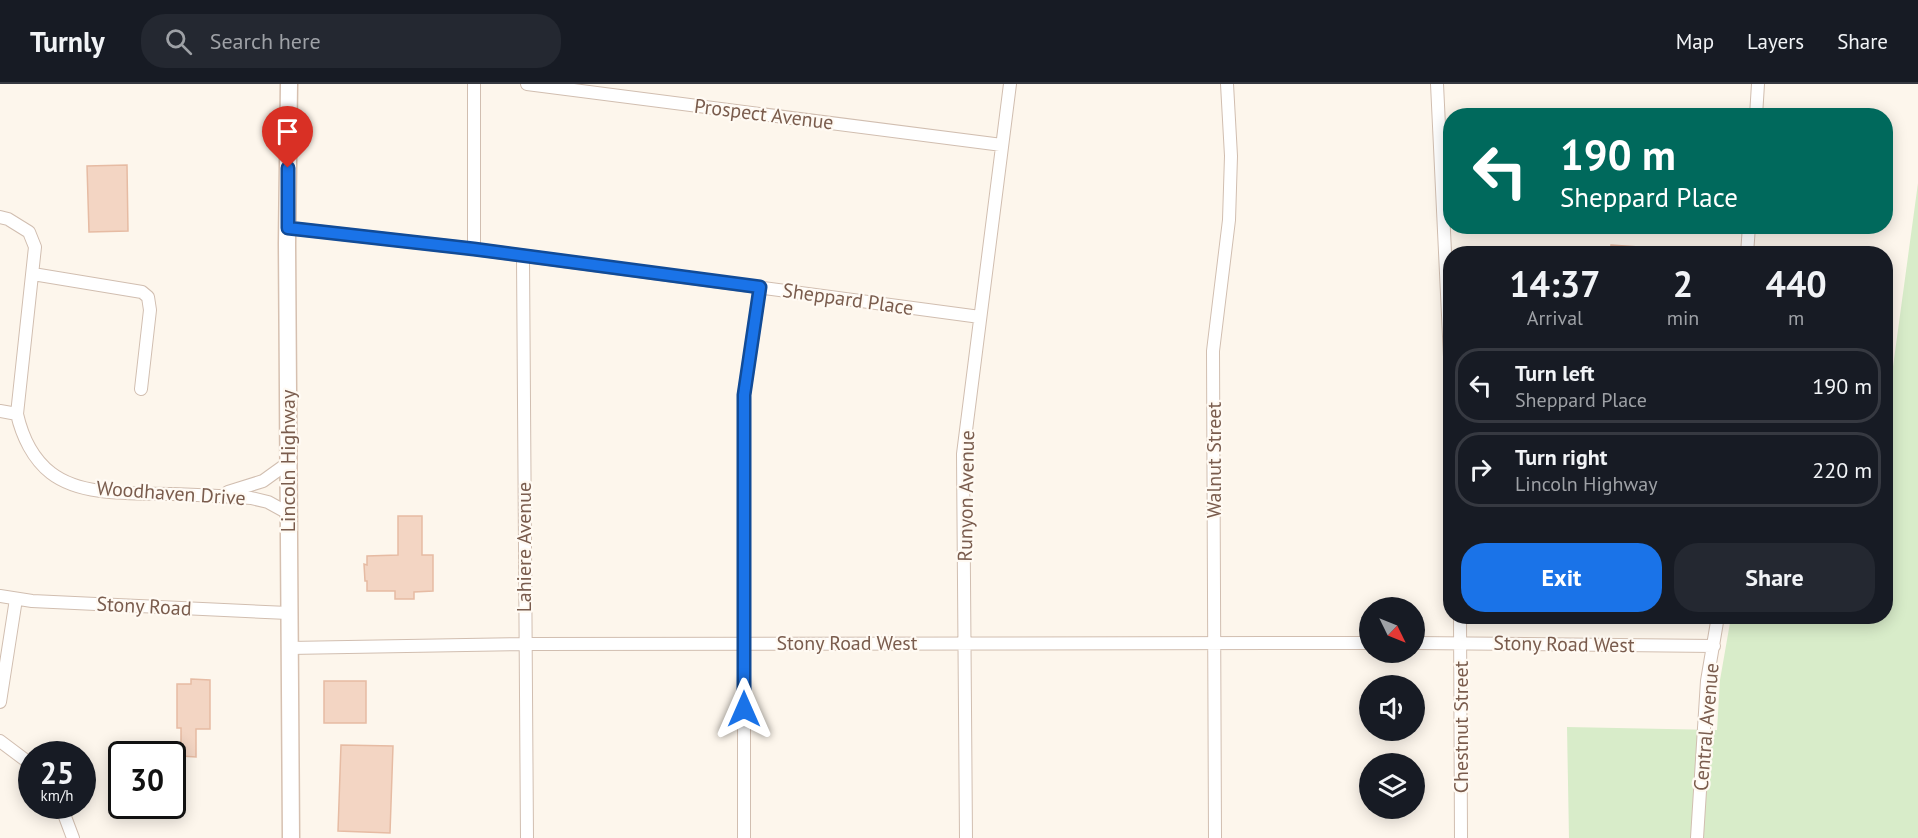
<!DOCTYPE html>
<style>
body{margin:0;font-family:"PT Sans",sans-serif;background:#242831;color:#f1f3f6;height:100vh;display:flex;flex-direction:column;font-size:22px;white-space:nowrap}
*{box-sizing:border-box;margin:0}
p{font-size:20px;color:#9ea1a6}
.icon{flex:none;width:33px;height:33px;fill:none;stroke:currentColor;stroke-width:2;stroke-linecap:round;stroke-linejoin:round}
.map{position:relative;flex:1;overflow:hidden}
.sheet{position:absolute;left:1443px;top:162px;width:450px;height:378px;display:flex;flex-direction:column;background:#171b24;border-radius:24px;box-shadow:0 3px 15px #0003}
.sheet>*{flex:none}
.hud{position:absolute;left:1443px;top:24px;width:450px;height:126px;border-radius:24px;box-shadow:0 3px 15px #0003;background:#00695c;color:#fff;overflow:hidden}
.needle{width:39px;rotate:133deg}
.fabs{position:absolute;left:1359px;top:513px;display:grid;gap:12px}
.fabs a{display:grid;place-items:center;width:66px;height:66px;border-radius:50%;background:#171b24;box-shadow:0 3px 15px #0003;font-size:30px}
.speed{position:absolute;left:18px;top:657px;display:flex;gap:12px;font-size:30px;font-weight:700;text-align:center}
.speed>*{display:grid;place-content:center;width:78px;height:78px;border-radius:50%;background:#171b24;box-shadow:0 3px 15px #0003;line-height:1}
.speed small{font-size:15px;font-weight:400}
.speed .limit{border:3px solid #111;border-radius:9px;background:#fff;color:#111}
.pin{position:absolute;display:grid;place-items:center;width:51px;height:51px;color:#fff;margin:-62px -26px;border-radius:50% 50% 50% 0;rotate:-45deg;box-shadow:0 0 6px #0007}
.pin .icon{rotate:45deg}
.me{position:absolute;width:66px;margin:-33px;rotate:0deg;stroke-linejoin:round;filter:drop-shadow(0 0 4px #0008)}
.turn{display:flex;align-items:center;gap:21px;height:126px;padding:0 18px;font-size:27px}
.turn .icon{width:78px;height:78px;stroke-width:2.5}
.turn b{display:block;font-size:42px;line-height:51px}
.eta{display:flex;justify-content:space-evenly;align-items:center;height:102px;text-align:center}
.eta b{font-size:36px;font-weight:800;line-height:42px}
.primary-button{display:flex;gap:12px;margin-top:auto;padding:12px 18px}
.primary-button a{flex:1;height:69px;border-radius:24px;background:#1a73e8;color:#fff;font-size:24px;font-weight:800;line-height:69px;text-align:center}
.primary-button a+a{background:#242831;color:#f1f3f6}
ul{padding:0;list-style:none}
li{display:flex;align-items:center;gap:18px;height:75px;margin:0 12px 9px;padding:0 6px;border:3px solid #363941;border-radius:24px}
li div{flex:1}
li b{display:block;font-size:22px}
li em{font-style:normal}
header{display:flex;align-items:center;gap:36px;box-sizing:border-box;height:84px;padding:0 30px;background:#171b24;border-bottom:2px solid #363941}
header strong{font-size:28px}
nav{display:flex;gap:33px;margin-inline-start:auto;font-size:21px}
.search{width:420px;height:54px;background:#242831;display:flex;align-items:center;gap:15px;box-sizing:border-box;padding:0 21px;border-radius:24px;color:#9ea1a6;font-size:22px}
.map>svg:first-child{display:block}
.green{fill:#d8ecc9}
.building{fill:#f3d5c3;stroke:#e6bba3;stroke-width:1.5}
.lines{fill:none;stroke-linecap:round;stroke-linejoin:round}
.street-casing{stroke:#d1beb0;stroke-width:14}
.secondary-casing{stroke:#d6c0b0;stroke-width:19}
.street{stroke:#fff;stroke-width:12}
.secondary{stroke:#fff;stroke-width:16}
.route-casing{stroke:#114b97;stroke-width:15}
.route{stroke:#1a73e8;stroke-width:10}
.labels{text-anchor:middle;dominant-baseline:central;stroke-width:4.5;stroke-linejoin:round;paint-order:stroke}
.street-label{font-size:20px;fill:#7a5c4d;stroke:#fffaf3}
</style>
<header>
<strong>Turnly</strong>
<div class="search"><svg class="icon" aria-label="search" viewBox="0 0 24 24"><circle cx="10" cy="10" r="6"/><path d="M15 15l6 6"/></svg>Search here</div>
<nav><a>Map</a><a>Layers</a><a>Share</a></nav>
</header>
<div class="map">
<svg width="1918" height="754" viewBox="0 0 1918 754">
<rect width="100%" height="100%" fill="#fdf6ec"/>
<path class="green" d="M1918 99V754H1569L1567 643 1717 646 1720 596 1731 533 1886 532V334Z"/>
<path class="building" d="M127 81 128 147 89 148 87 82Z
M1611 161 1681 166V170H1610Z
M398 432H422V471H433V507L414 508V515H395V507H367V497H365L364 480 367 481V472L398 471Z
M191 595 210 596V645H196V673L181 672V644H177V600H191Z
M324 597H366V639H324Z
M341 661 393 662 390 749 338 747Z"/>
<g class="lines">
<defs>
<path id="street" d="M474 0V165
M527 0 1002 61
M1437 0 1450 273
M1756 32 1758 0
M0 133 8 135 29 148 35 163 17 330C22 352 33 375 51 389 82 413 135 409 173 410 199 411 225 412 251 414L268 418 288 429
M288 144 474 165 980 233
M1747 170 1749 142
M523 173 527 754
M33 190 142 208 148 213 150 226 141 305
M0 327 17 330
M228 408 263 397 288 379
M0 512 32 517 288 529
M1460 532 1461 754
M1414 559 1714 562
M289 564 525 560 1370 559
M0 618 16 515
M0 657 32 681
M61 722 73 754
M744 754V311L760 203
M966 754 963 370 1010 0
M1215 754 1213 267 1229 136 1231 72 1227 0
M1697 754 1707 597 1718 532"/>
<path id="secondary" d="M289 0 287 160 291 754"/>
</defs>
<use href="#street" class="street-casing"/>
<use href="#secondary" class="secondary-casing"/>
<use href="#street" class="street"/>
<use href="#secondary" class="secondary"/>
</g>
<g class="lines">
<defs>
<path id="route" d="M288 84V144L474 165 760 203 744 311V625"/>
</defs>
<use href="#route" class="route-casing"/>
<use href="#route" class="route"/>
</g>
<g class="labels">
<g class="street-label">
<text transform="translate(764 30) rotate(7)">Prospect Avenue</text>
<text transform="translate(848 215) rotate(8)">Sheppard Place</text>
<text transform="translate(1214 376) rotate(-90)">Walnut Street</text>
<text transform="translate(288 377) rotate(-90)">Lincoln Highway</text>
<text transform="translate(171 409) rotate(4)">Woodhaven Drive</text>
<text transform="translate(966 412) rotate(-89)">Runyon Avenue</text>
<text transform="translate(524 463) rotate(-90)">Lahiere Avenue</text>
<text transform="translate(144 522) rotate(3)">Stony Road</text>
<text x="847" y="559">Stony Road West</text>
<text transform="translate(1564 560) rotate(1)">Stony Road West</text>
<text transform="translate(1461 643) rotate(-90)">Chestnut Street</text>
<text transform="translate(1706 643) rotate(-85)">Central Avenue</text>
</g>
</g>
</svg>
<div class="fabs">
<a><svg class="needle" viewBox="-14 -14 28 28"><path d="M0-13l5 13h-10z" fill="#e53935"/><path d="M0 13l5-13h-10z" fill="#9ea1a6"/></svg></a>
<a><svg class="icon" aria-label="sound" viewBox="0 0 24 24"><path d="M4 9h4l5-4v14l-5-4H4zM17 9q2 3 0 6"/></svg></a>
<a><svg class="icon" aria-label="layers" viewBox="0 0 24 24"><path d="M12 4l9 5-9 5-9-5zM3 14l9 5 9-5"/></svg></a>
</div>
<div class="speed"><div>25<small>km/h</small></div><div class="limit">30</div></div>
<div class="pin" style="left:288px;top:84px;background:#d93025"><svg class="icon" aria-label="arrive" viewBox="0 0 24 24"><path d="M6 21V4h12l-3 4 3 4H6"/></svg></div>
<svg class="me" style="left:744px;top:625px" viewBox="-20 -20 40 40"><path d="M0-17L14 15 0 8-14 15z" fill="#1a73e8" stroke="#fff" stroke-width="4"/></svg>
<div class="hud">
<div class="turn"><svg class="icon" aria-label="left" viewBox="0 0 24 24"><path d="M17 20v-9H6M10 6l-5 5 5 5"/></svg><div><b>190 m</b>Sheppard Place</div></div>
</div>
<section class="sheet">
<div class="eta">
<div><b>14:37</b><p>Arrival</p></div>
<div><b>2</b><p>min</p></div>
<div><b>440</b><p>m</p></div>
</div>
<ul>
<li><svg class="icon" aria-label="left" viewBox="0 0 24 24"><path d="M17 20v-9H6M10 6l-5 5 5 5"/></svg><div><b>Turn left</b><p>Sheppard Place</p></div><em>190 m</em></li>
<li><svg class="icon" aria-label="right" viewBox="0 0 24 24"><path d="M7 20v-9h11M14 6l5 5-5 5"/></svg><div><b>Turn right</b><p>Lincoln Highway</p></div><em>220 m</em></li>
</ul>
<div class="primary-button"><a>Exit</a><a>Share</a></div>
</section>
</div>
